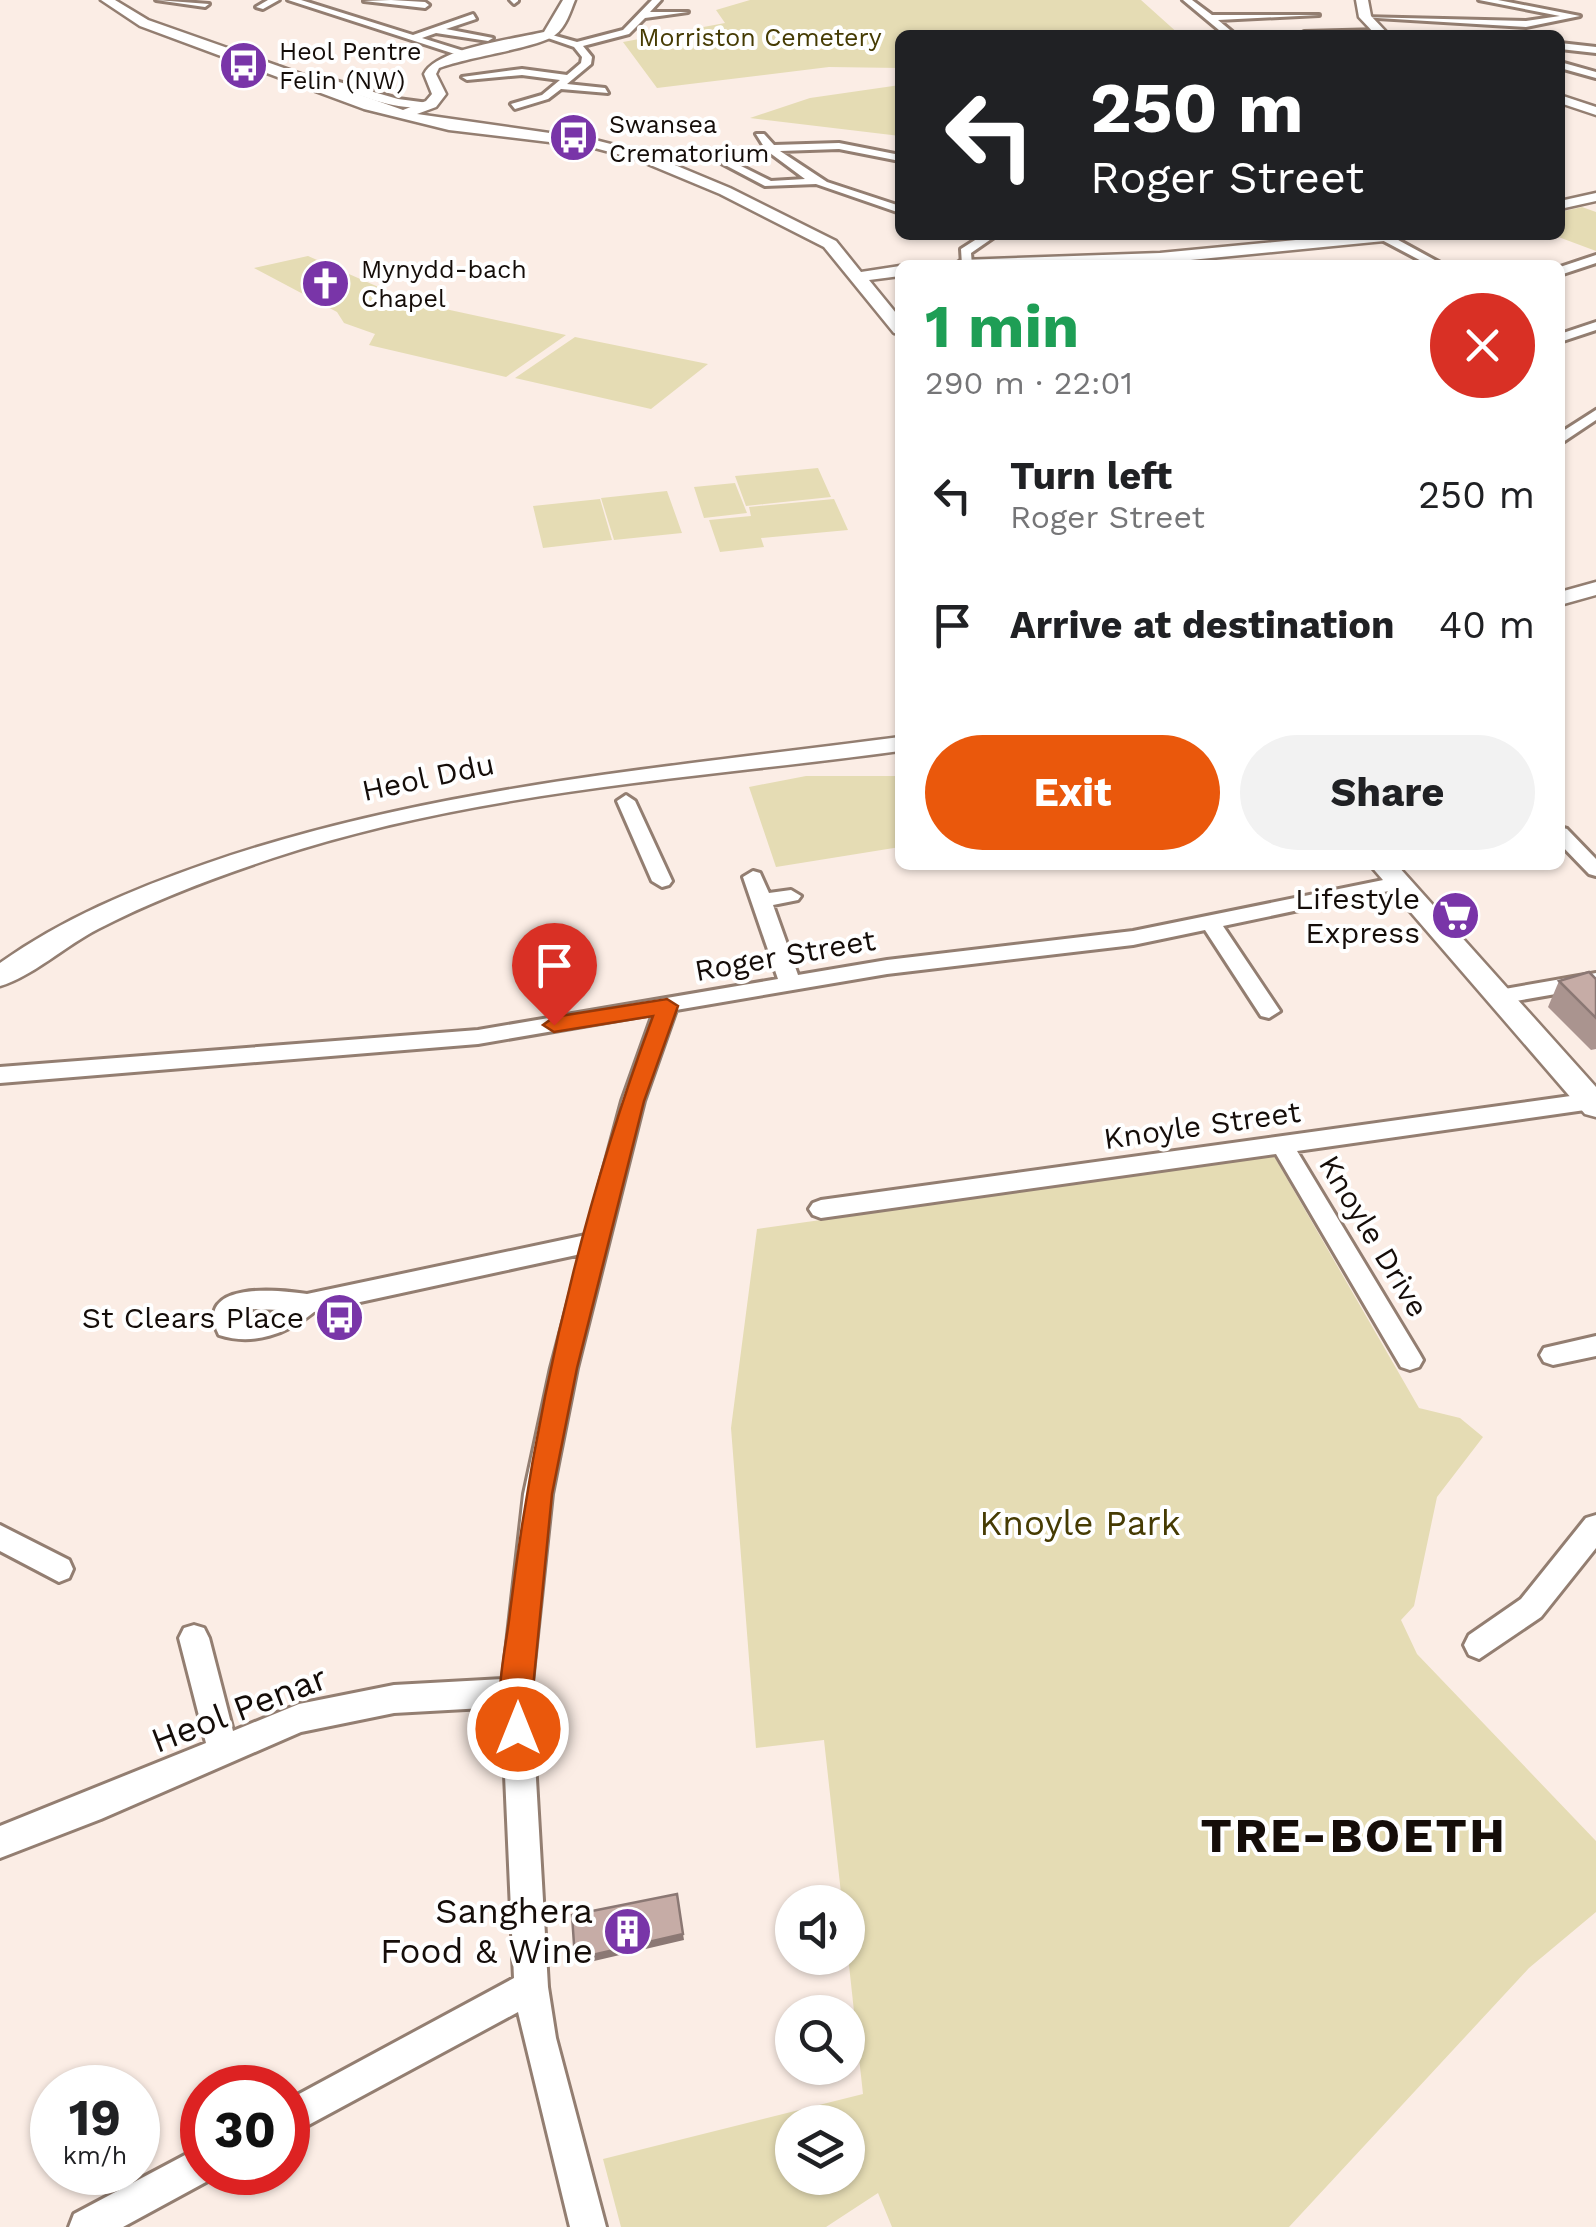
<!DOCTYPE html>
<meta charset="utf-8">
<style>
body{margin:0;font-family:"Work Sans",sans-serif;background:#f2f2f2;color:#202124;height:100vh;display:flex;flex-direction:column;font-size:38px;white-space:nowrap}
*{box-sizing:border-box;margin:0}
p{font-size:32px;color:#757577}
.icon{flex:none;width:55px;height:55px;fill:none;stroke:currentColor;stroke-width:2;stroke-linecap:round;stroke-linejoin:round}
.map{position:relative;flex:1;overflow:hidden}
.panel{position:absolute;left:895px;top:260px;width:670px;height:610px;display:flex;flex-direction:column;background:#fff;border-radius:15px;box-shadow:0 2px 8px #0004}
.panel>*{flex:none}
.guide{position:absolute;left:895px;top:30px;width:670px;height:210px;border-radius:15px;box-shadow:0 2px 8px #0004;background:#202124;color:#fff;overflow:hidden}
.fabs{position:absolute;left:775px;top:1885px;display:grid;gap:20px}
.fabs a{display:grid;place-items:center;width:90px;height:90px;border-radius:50%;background:#fff;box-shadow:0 2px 8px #0004;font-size:50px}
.speed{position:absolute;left:30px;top:2065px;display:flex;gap:20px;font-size:50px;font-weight:700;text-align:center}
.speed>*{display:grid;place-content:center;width:130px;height:130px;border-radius:50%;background:#fff;box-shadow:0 2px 8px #0004;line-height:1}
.speed small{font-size:25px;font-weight:400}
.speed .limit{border:15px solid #d22;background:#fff;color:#111}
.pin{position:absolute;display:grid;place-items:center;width:85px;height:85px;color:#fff;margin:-102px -42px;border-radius:50% 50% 50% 0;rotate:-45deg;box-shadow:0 0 10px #0007}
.pin .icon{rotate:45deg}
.me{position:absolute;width:110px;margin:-55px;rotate:0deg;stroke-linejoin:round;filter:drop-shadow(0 0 8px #0008)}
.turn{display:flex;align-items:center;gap:35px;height:210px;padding:0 30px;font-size:45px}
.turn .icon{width:130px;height:130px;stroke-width:2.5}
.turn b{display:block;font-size:70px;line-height:85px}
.round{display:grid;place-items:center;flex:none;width:105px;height:105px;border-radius:52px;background:#f2f2f2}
.head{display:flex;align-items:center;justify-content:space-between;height:170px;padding:0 30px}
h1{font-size:60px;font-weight:700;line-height:75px;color:#1e9e55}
.action{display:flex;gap:20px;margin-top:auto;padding:20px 30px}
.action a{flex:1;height:115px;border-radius:60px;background:#ea580c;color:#fff;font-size:40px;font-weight:700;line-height:115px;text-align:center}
.action a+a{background:#f2f2f2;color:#202124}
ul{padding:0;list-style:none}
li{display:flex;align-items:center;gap:30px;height:130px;padding:0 30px}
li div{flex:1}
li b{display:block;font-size:38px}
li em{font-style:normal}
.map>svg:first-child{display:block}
.green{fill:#e5dcb4;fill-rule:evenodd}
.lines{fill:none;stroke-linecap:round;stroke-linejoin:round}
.street-casing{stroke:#937e71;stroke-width:6}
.secondary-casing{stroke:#937e71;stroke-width:5}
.street{fill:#fff;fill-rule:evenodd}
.secondary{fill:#fff;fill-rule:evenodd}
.wall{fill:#aa948f}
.shaded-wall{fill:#8b7874}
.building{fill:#c6aca6;stroke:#8b7874;stroke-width:2.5}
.route{fill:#ea580c;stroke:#983908;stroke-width:2.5}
.labels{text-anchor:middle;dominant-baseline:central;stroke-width:8;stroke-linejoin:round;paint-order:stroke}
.far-park-label{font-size:25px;fill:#463b03;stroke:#fff}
.far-poi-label{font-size:25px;fill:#150d09;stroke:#fff;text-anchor:start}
.street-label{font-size:30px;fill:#150d09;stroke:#fff}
.poi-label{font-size:30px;fill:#150d09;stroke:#fff;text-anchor:end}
.near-park-label{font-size:35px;fill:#463b03;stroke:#fff}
.near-street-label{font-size:35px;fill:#150d09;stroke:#fff}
.near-poi-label{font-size:35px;fill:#150d09;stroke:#fff;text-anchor:end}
.near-district-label{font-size:48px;font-weight:bold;letter-spacing:2.5px;fill:#150d09;stroke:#fff}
</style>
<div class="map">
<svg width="1596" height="2227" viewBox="0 0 1596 2227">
<rect width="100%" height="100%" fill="#fbede5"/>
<path class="green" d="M750 0H1141L1180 35H900V68L829 67 657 88 623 42 725 23 716 10Z
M900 85V136L750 118 810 98Z
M1582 207 1596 212V251L1553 235H1560V212Z
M308 256 383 289 385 296 566 335 506 377 369 345 375 334 344 323 337 312 254 268Z
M575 337 708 364 651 409 515 378Z
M818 468 831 497 746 506 735 476Z
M735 483 747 513 704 518 694 487Z
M667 491 682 533 614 540 601 498Z
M600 499 612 540 543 548 533 506Z
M834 499 848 530 761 538 764 547 720 552 709 520 751 516 749 507Z
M806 776H900V847L776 867 749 787Z
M1274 1156 1419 1408 1460 1418 1483 1437 1437 1497 1414 1606 1401 1620 1417 1654 1596 1841V1912L1529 1968 1289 2227H892L878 2193 826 2227H621L603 2159 863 2094 848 1956V1902H842L824 1740 756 1748 731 1428 757 1229ZM792 2122H848V2178H792Z"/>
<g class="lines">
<defs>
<path id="street" d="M156 0 209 4 205 7Z
M268 0H279L263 9 256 7Z
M288 0H301L413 35 473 14 476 19 446 29 493 38 488 41 436 33 422 38 467 52 464 57Z
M391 0 425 2 429 5 425 8 364 1Z
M510 0H518V1L514 4Z
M652 0H661L650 12H688L645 18 629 34 583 46 592 57 591 64 567 84 605 88 608 93 561 89 548 99 515 109 511 104 542 95 560 80 522 75 467 80 462 77 522 69 567 75 581 63 582 57 574 47 545 37V33L577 42 623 30Z
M1183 0H1192L1212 15H1319L1218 20 1236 35H1225Z
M1479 0H1498L1580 16 1526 27 1361 17 1526 21 1560 16Z
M1381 30 1378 35H1299L1304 32Z
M1560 43 1596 47V53L1560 49Z
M1560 62 1596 72V78L1560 68Z
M332 80 398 99 436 104C405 116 359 94 329 85Z
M756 134H764L774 145 839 143 900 155V161L839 149 780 151 827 182 900 206V213L816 184 765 186 710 157 719 155 771 181 805 179 766 150Z
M983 235H997L971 253 972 265H962L961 249Z
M1380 235H1389L1444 265H1429L1380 239Z
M1596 255V263L1560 275V267Z
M1596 322V330L1560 342V334Z
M1596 410V420L1560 444V433Z
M626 795 635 801 672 881 669 885 662 887 652 881 617 801Z
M1560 827 1567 829 1596 859V876L1589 874 1560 844Z
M753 871 760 873 769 893 791 890 801 896 798 900 773 905 798 975 887 960 1133 931 1398 877 1408 883 1398 889 1223 926 1280 1011 1269 1018 1261 1016 1205 930 1133 945 887 974 676 1010 644 1101 577 1368 552 1494 531 1692 548 1987 556 2038 606 2227H570L518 2012 288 2136V2100L514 1978 502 1707 394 1713 301 1732 101 1819 0 1858V1826L206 1743 179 1638 184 1628 194 1625 204 1628 209 1638 233 1731 299 1704 394 1685 503 1679 524 1494 551 1368 581 1254 314 1312C287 1334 253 1346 219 1335 192 1280 280 1290 307 1294L586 1235 622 1101 653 1014 478 1044 0 1083V1067L478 1030 778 979 743 877ZM252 1309 281 1310 260 1319 241 1320V1315Z
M1596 973V987L1499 1004 1488 997 1499 990Z
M1592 1093 1596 1094V1108L1592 1109 1297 1151 1419 1353 1423 1360 1419 1367 1410 1370 1401 1367 1276 1154 821 1218 813 1215 809 1209 813 1203 821 1200Z
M1596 1336V1356L1553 1365 1544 1362 1540 1355 1544 1348Z
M1596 1515V1548L1541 1617 1479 1659 1469 1655 1464 1645 1469 1635 1521 1599 1586 1518Z
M0 1525 69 1560 73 1569 69 1578 59 1582 0 1551Z
M202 2146V2172H216L215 2177 123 2227H69L74 2214Z"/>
<path id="secondary" d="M101 0H115L148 20 403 110 426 101 432 94 424 74C437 48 515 39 544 32L563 0H575C570 12 566 27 555 35 538 48 466 57 439 68L436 74 446 94 436 107 417 114 591 139 646 153 730 188 836 241 861 272 900 266V276L869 280 900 318V334L894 333 824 247 720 194 636 159 591 147 449 130 364 109 140 26Z
M1356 0H1368L1371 16 1389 35H1376L1359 17Z
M1560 95 1596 107V115L1560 103Z
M1596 193V201L1560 209V201Z
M1347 235H1402L1394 240 1160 263 953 265 961 260 1160 253Z
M1596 582V595L1560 605V592Z
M900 737V751C692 779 473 791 273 858 213 878 154 900 98 929 68 944 30 978 0 986V963C62 919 133 889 205 864 429 786 666 768 900 737Z
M1370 865H1397L1596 1087V1117L1585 1114Z"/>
</defs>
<use href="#street" class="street-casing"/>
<use href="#secondary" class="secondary-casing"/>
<use href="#street" class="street"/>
<use href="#secondary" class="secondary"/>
</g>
<path class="wall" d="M1596 979V1049L1591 1050 1548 1007 1559 981Z"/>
<path class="shaded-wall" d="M683 1934 684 1940 577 1965 575 1959Z"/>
<path class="building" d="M1589 972 1596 979V1018L1559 981Z
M677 1894 683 1934 575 1959 572 1915Z"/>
<path class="route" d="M667 999 678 1006 644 1101 577 1368 552 1494 528 1739 518 1744 507 1739C491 1702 506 1651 510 1612 535 1410 582 1207 653 1016L554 1032 543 1025 554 1017Z"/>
<defs>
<symbol id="bus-disc" viewBox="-11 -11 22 22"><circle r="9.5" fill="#7935a8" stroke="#fff"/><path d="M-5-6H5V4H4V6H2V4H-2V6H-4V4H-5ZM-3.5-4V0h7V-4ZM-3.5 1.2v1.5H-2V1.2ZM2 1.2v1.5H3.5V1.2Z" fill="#fff"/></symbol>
<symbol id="church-disc" viewBox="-11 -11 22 22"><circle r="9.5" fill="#7935a8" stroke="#fff"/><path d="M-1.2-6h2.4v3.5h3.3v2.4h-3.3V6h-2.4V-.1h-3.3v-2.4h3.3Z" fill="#fff"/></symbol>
<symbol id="supermarket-disc" viewBox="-11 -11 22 22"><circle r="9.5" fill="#7935a8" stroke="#fff"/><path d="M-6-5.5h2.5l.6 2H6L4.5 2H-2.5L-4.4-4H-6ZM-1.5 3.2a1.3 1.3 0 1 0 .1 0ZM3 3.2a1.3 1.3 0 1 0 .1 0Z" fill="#fff"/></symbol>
<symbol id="building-disc" viewBox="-11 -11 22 22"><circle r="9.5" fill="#7935a8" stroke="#fff"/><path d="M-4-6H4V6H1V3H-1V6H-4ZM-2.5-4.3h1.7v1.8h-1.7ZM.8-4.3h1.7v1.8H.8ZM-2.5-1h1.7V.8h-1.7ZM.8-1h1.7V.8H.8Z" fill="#fff"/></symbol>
</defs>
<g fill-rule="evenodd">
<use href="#bus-disc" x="216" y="38" width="55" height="55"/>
<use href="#bus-disc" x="546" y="110" width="55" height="55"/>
<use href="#church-disc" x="298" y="256" width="55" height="55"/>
<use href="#supermarket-disc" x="1428" y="888" width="55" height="55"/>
<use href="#bus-disc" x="312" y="1290" width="55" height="55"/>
<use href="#building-disc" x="600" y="1904" width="55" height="55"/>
</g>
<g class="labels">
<g class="far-park-label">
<text x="760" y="37">Morriston Cemetery</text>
</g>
<g class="far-poi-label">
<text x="279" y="51">Heol Pentre<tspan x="279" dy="29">Felin (NW)</tspan></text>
<text x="609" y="124">Swansea<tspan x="609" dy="29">Crematorium</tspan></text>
<text x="361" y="269">Mynydd-bach<tspan x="361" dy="29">Chapel</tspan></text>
</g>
<g class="street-label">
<text transform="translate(428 777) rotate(-12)">Heol Ddu</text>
<text transform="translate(785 955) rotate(-10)">Roger Street</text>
<text transform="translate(1202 1125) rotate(-8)">Knoyle Street</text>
<text transform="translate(1374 1236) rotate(59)">Knoyle Drive</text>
</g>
<g class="poi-label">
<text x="1420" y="898">Lifestyle<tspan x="1420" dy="34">Express</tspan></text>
<text x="304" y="1317">St Clears Place</text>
</g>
<g class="near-park-label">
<text x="1080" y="1523">Knoyle Park</text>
</g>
<g class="near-street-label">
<text transform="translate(239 1709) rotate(-21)">Heol Penar</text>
</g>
<g class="near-poi-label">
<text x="593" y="1911">Sanghera<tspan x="593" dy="40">Food &amp; Wine</tspan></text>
</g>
<g class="near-district-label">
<text x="1354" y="1835">TRE-BOETH</text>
</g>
</g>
</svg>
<div class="fabs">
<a><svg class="icon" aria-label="sound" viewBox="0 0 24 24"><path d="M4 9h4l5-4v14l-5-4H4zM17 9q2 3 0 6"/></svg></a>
<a><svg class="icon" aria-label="search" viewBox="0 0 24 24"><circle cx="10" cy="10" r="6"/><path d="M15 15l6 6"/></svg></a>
<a><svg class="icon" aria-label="layers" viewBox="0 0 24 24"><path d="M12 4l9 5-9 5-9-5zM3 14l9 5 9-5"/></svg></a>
</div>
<div class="speed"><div>19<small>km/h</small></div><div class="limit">30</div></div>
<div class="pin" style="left:554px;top:1025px;background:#d93025"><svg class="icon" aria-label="arrive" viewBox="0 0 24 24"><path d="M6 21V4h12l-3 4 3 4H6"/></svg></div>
<svg class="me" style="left:518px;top:1729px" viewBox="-20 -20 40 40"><circle r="17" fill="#ea580c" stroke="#fff" stroke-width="3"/><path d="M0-11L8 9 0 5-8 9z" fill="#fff"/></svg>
<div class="guide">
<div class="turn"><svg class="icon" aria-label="left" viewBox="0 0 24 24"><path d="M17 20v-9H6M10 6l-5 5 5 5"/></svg><div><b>250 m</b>Roger Street</div></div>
</div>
<section class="panel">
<div class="head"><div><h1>1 min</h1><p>290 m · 22:01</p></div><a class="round" style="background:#d93025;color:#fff"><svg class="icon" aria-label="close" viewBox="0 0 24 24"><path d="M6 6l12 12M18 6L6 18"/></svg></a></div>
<ul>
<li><svg class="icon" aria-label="left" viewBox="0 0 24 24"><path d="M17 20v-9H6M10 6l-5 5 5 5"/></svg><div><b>Turn left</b><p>Roger Street</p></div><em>250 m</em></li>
<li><svg class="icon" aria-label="arrive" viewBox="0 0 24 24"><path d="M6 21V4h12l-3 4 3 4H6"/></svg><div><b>Arrive at destination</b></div><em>40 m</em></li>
</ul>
<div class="action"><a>Exit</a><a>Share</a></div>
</section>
</div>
